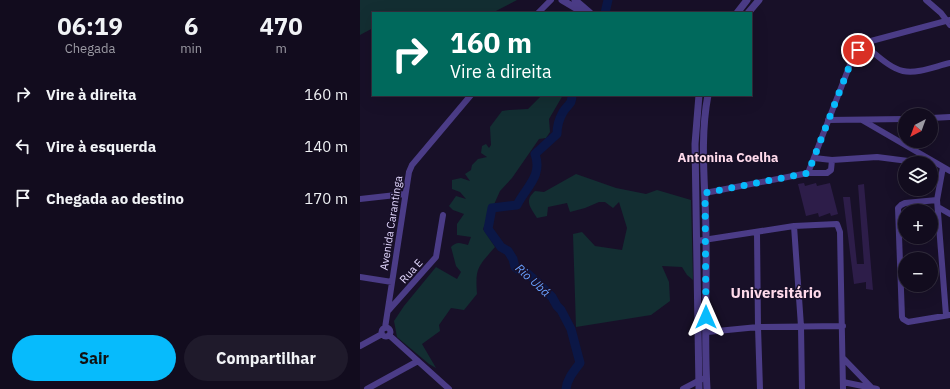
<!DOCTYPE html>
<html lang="pt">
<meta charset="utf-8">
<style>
body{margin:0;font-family:"IBM Plex Sans",sans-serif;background:#1f1a2b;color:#f1f3f6;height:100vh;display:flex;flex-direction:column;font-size:15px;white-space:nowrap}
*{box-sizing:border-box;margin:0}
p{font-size:13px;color:#9c9ba4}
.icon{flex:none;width:22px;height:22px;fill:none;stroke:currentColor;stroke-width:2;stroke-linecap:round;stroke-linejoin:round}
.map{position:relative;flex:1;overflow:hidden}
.details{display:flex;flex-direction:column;background:#120c1e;width:360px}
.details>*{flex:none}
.guide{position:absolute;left:12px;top:12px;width:380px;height:84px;border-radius:0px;box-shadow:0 4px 16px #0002,0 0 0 1px #312c3c;background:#00695c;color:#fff;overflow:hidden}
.needle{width:26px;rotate:221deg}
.fabs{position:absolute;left:538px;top:108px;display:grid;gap:8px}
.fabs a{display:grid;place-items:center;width:40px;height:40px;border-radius:50%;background:#120c1e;box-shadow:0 4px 16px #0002,0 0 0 1px #312c3c;font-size:20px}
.pin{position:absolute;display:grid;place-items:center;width:34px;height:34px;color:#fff;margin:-17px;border:2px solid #fff;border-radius:50%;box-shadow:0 1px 4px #0007}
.me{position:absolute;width:44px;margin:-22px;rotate:0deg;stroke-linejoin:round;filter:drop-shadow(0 0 3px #0008)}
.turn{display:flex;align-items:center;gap:14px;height:84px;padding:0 12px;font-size:18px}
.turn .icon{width:52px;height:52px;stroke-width:2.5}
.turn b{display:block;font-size:28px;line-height:34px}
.eta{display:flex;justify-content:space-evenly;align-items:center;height:68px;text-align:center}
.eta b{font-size:24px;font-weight:700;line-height:28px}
.action{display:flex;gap:8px;margin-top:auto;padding:8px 12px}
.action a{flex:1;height:46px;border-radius:24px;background:#07bbfc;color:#111;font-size:16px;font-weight:700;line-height:46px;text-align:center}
.action a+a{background:#1f1a2b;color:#f1f3f6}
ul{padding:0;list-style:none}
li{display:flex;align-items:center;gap:12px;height:52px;padding:0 12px}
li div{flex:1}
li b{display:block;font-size:15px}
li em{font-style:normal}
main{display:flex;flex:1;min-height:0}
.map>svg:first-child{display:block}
.green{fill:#132e32}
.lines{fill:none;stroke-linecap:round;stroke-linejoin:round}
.river{stroke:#0b1746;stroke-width:9}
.building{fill:#2d1d49}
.minor{stroke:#4b3c87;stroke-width:6}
.tertiary{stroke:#4b3c87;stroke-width:7}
.route{stroke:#07bbfc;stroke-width:7;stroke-dasharray:0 12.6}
.labels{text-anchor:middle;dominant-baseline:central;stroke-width:3;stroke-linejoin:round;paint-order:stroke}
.street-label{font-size:11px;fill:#e3d8ff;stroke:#181028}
.water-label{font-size:12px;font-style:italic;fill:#689ffd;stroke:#181028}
.quarter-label{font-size:13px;font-weight:bold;fill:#ffdaeb;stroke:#181028}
.district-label{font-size:15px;font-weight:bold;fill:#ffdaeb;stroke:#181028}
</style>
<main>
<section class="details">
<div class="eta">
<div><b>06:19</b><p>Chegada</p></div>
<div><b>6</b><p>min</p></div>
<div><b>470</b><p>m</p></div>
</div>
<ul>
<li><svg class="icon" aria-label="right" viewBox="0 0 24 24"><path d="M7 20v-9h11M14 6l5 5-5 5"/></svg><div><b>Vire à direita</b></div><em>160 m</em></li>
<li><svg class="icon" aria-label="left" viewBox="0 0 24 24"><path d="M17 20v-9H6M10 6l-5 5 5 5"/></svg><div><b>Vire à esquerda</b></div><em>140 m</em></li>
<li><svg class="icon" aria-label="arrive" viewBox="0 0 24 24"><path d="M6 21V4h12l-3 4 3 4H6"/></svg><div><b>Chegada ao destino</b></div><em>170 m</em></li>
</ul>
<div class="action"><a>Sair</a><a>Compartilhar</a></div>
</section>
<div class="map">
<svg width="590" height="389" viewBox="0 0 590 389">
<rect width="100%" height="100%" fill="#181028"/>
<path class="green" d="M0 0H157L132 13H13V28L0 35Z
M182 95H203L189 119 190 132 186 138 179 139 152 178 140 191 123 229 135 247C118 267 115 267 117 294L104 310 91 308 79 325 80 331 62 344 76 368 69 364 37 337 34 321 44 306 76 267 97 279 101 272 96 266 91 247C97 241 100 243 108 245L111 237 97 235V224L104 214 93 210 89 206 96 196 106 199 100 192 92 189V180L101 178 110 181 105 174 111 170 112 165 118 159 127 157 121 153 122 146 126 144 129 148 131 145 130 127 142 111 149 110 168 109Z
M216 174 256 188 286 194 297 190 331 200 333 280 327 275 322 267 302 266 309 282 310 301 291 315 216 327 213 234 222 232 235 246 262 250 267 228 259 202 253 208 245 202H239L225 208 210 212 207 203 188 207 187 216 177 218C170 207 164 201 175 191L184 192Z"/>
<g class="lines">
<path class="river" d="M245 13 248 0
M206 389C207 379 214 371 220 363L211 329 201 310 197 306 192 297 176 281 167 273 159 270 155 267 153 259 148 251 141 247 128 229 132 208 157 205C166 187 183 176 175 154L197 134C197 126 199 119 203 112 208 104 212 105 212 95"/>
</g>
<path class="building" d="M444 183 445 186 456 183 457 186 470 183 478 214 471 216 470 213 459 217 458 213 446 216 438 184Z
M504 184 513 290 506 289V282L494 284 483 197H490L497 264H504L498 185Z"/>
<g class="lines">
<path class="minor" d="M566 0 581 13 590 25
M178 13 191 0
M504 45C515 53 529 68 543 71 558 74 576 66 590 63
M571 118 590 117
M468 120 545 119
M502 120 590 171
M454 158 472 160 517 157 556 162 568 159
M583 167 577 200 586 315
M448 173 491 62C496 51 501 46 511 41L590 20
M345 193 448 173H467L471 170 472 160
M0 199 45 194
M577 200 545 203 541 205 538 208 542 317 543 319 548 322 590 315
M578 207 590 214
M434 226 441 326 442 389
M397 233 398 327 400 389
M337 241 434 226 477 224 480 232 483 389
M0 277 32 282
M28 311 76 257 83 215
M21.5 332a4.5 4.5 0 1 1 9 0a4.5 4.5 0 1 1-9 0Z
M25 328 49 172 52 165 111 95
M347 332 398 327 483 326
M29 335 89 389
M0 346 22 334
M483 358 512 388
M483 382 517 389
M7 389 58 361
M323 389 342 379"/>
<path class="tertiary" d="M202 0 224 13
M215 0 230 13
M377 13 387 0
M388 13 399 0
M339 95 335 144 339 389
M347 389C344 339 347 288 346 237 346 190 339 142 348 95"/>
</g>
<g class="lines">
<path class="route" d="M346 317 345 193 448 173 491 62 498 50"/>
</g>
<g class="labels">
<g class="street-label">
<text transform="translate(31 223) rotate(-81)">Avenida Carantinga</text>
<text transform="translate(51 271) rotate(-48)">Rua E</text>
</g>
<g class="water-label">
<text transform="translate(173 280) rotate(42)">Rio Ubá</text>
</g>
<g class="quarter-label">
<text x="368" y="157">Antonina Coelha</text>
</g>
<g class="district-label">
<text x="416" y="292">Universitário</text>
</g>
</g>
</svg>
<div class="fabs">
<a><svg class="needle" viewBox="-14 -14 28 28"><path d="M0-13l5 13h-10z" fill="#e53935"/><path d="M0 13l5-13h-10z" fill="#9c9ba4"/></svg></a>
<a><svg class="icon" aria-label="layers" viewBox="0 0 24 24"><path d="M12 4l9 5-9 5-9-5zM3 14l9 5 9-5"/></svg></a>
<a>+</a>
<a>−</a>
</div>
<div class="pin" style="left:498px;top:50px;background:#d93025"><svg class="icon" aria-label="arrive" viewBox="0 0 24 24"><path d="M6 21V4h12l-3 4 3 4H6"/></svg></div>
<svg class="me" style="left:346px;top:317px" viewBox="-20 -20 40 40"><path d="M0-17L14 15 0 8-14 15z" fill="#07bbfc" stroke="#fff" stroke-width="4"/></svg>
<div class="guide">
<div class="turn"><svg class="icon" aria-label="right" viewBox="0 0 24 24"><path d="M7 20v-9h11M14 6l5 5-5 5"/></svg><div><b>160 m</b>Vire à direita</div></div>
</div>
</div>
</main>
